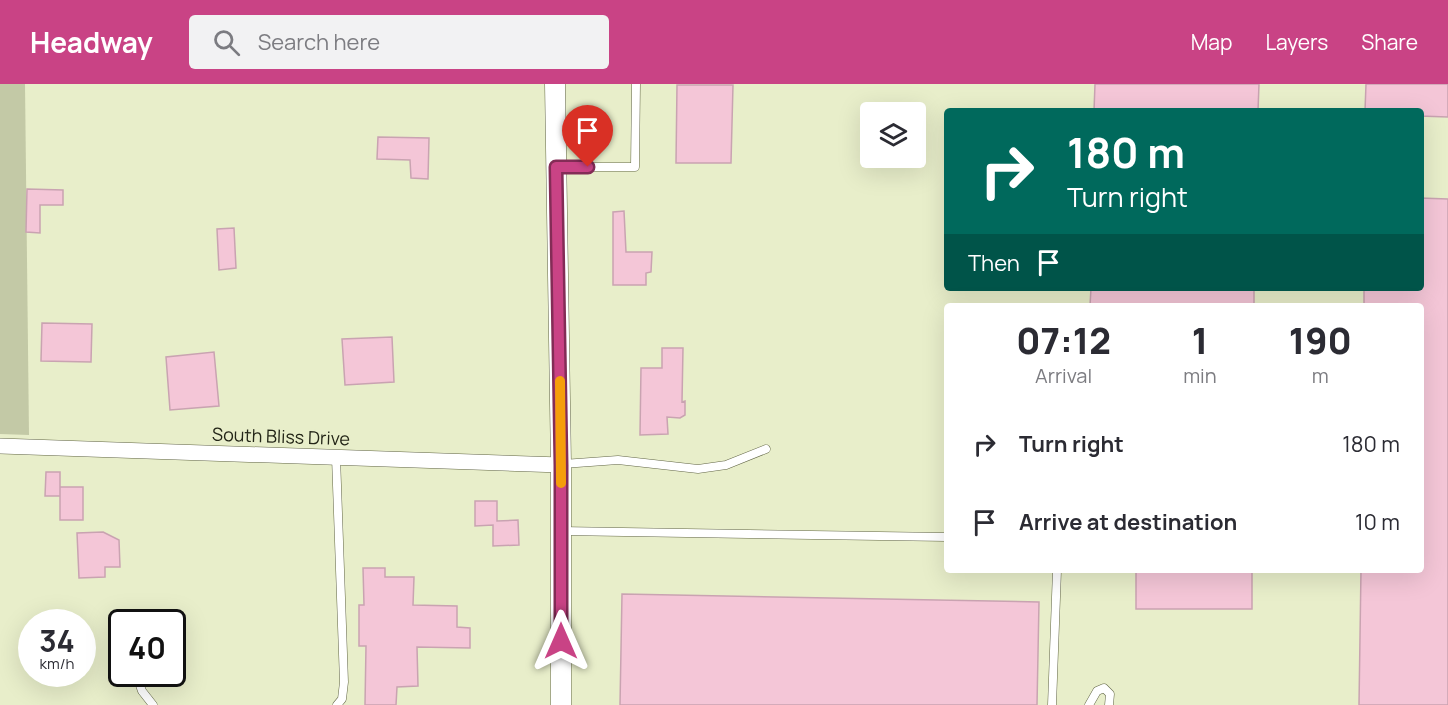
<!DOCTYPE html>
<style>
body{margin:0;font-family:Manrope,sans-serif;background:#f2f2f3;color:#2b2b33;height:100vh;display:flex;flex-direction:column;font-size:22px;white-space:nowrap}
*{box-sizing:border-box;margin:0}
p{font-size:20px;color:#7c7c81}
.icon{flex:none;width:33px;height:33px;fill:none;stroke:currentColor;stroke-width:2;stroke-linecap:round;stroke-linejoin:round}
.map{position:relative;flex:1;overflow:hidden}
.drawer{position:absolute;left:944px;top:219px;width:480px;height:270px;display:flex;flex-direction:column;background:#fff;border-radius:6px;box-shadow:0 6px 24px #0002}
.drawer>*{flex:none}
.hud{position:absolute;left:944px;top:24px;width:480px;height:183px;border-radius:6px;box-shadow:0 6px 24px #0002;background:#00695c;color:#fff;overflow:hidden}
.controls{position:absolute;left:860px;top:18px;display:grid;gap:12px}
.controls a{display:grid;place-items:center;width:66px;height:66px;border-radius:6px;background:#fff;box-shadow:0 6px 24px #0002;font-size:30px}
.speed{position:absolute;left:18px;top:525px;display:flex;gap:12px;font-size:30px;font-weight:700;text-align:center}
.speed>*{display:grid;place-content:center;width:78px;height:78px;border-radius:50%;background:#fff;box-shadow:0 6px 24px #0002;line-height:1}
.speed small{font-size:15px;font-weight:400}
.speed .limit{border:3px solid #111;border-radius:9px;background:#fff;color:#111}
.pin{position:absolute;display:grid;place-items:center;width:51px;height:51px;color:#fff;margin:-62px -26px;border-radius:50% 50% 50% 0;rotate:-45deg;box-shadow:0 0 6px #0007}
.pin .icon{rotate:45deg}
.me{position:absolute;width:66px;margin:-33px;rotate:0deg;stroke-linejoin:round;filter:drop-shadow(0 0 4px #0008)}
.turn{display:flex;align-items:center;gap:21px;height:126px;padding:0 24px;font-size:27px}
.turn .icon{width:78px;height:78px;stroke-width:2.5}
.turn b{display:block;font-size:42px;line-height:51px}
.then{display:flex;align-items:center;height:57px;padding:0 24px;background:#0003;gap:12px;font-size:22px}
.eta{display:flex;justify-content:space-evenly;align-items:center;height:102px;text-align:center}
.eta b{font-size:36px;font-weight:800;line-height:42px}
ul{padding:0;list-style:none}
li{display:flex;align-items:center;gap:18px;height:78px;padding:0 24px}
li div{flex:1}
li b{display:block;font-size:22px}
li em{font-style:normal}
header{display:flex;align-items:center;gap:36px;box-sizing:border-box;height:84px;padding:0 30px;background:#c94385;color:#fff}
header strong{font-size:28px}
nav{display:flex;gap:33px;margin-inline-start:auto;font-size:21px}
.search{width:420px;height:54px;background:#f2f2f3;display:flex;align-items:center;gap:15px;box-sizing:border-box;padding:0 21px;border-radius:6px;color:#7c7c81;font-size:22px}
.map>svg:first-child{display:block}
.green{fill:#c3c9a6}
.building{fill:#f4c6d7;stroke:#c9a3b1;stroke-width:1.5}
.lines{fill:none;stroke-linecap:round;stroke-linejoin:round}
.lane-casing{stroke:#626646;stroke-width:9}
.street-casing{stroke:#626646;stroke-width:16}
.secondary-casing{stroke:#626646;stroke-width:21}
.lane{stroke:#fff;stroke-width:8}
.street{stroke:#fff;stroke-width:15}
.secondary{stroke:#fff;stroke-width:20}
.route-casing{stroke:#832c56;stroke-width:15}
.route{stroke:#c94385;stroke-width:10}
.slow{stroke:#f59e0b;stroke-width:10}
.labels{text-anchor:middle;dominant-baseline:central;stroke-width:4.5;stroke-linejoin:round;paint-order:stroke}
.street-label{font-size:18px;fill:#232517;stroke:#e8eeca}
</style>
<header>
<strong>Headway</strong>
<div class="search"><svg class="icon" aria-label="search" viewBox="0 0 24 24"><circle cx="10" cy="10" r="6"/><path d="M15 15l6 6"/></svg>Search here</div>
<nav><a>Map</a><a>Layers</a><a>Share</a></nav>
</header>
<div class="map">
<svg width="1448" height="621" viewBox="0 0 1448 621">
<rect width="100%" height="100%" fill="#e8eeca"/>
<path class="green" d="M0 0H25L29 351 0 350Z"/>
<path class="building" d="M1095 0H1259L1258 27H1094Z
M1366 0H1448V33L1420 32V27H1365Z
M677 1H733L731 79H676Z
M378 53 429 54 428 95 411 94 410 76 377 75Z
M27 105 63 106V121H40V149L26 148Z
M1420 114 1448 115V621H1359L1361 486H1420V222H1364V204H1420Z
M624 127 626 168H652L651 188 646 189V201H613V128Z
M234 144 236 184 219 186 217 145Z
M1091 204H1254V222H1090Z
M42 239 92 240 91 278 41 277Z
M392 253 394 298 345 301 342 255Z
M662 264H683L682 318 685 317V331L680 334 667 333 668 350 640 351 641 284H662Z
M214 268 219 322 170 326 166 273Z
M46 388H60V412H45Z
M60 403H83V436H60Z
M475 417H497V437L518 436 519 461 493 462V441L475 442Z
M103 448 119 456 120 483H105V493L79 494 77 449Z
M363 484H385V493H414L413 521 457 522V543L470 544V564L417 563 418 602 397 603 396 621H365L366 562H359V521H364Z
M1136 486H1252V525H1136Z
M622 510 1039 518 1037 621H620Z"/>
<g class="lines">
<defs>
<path id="lane" d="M557 83H635L636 0
M336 373 344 598 342 615 337 621
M563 380 618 376 698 385 726 381 766 365
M561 447 946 453
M136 590 142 607 153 621
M1052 621 1057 486
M1089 621 1097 607 1104 604 1110 610 1109 621"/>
<path id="street" d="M0 362 561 381"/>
<path id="secondary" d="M555 0 561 381V621"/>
</defs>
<use href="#lane" class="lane-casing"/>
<use href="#street" class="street-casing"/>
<use href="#secondary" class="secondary-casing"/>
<use href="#lane" class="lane"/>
<use href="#street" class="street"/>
<use href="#secondary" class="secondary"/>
</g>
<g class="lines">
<defs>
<path id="route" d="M561 557V381L556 83H588"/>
</defs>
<use href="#route" class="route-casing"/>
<use href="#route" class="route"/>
<path class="slow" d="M560 297 561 399"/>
</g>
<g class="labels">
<g class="street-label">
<text transform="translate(281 352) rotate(2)">South Bliss Drive</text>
</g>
</g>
</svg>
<div class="controls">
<a><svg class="icon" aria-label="layers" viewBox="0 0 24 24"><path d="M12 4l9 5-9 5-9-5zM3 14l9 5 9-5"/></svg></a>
</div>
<div class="speed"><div>34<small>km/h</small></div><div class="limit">40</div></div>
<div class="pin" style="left:588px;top:83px;background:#d93025"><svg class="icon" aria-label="arrive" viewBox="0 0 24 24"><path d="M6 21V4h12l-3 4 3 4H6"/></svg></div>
<svg class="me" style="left:561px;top:557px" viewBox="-20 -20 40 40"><path d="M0-17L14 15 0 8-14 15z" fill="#c94385" stroke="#fff" stroke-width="4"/></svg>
<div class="hud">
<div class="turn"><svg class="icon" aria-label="right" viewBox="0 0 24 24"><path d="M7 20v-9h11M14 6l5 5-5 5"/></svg><div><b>180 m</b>Turn right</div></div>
<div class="then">Then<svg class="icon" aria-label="arrive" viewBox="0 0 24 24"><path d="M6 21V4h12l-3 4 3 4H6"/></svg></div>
</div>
<section class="drawer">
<div class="eta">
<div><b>07:12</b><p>Arrival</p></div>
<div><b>1</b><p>min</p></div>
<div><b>190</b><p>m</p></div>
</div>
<ul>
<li><svg class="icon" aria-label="right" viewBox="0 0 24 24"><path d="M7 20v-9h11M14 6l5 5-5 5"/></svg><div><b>Turn right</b></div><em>180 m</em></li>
<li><svg class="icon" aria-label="arrive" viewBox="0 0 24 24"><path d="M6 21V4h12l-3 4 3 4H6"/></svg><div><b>Arrive at destination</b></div><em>10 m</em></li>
</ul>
</section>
</div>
